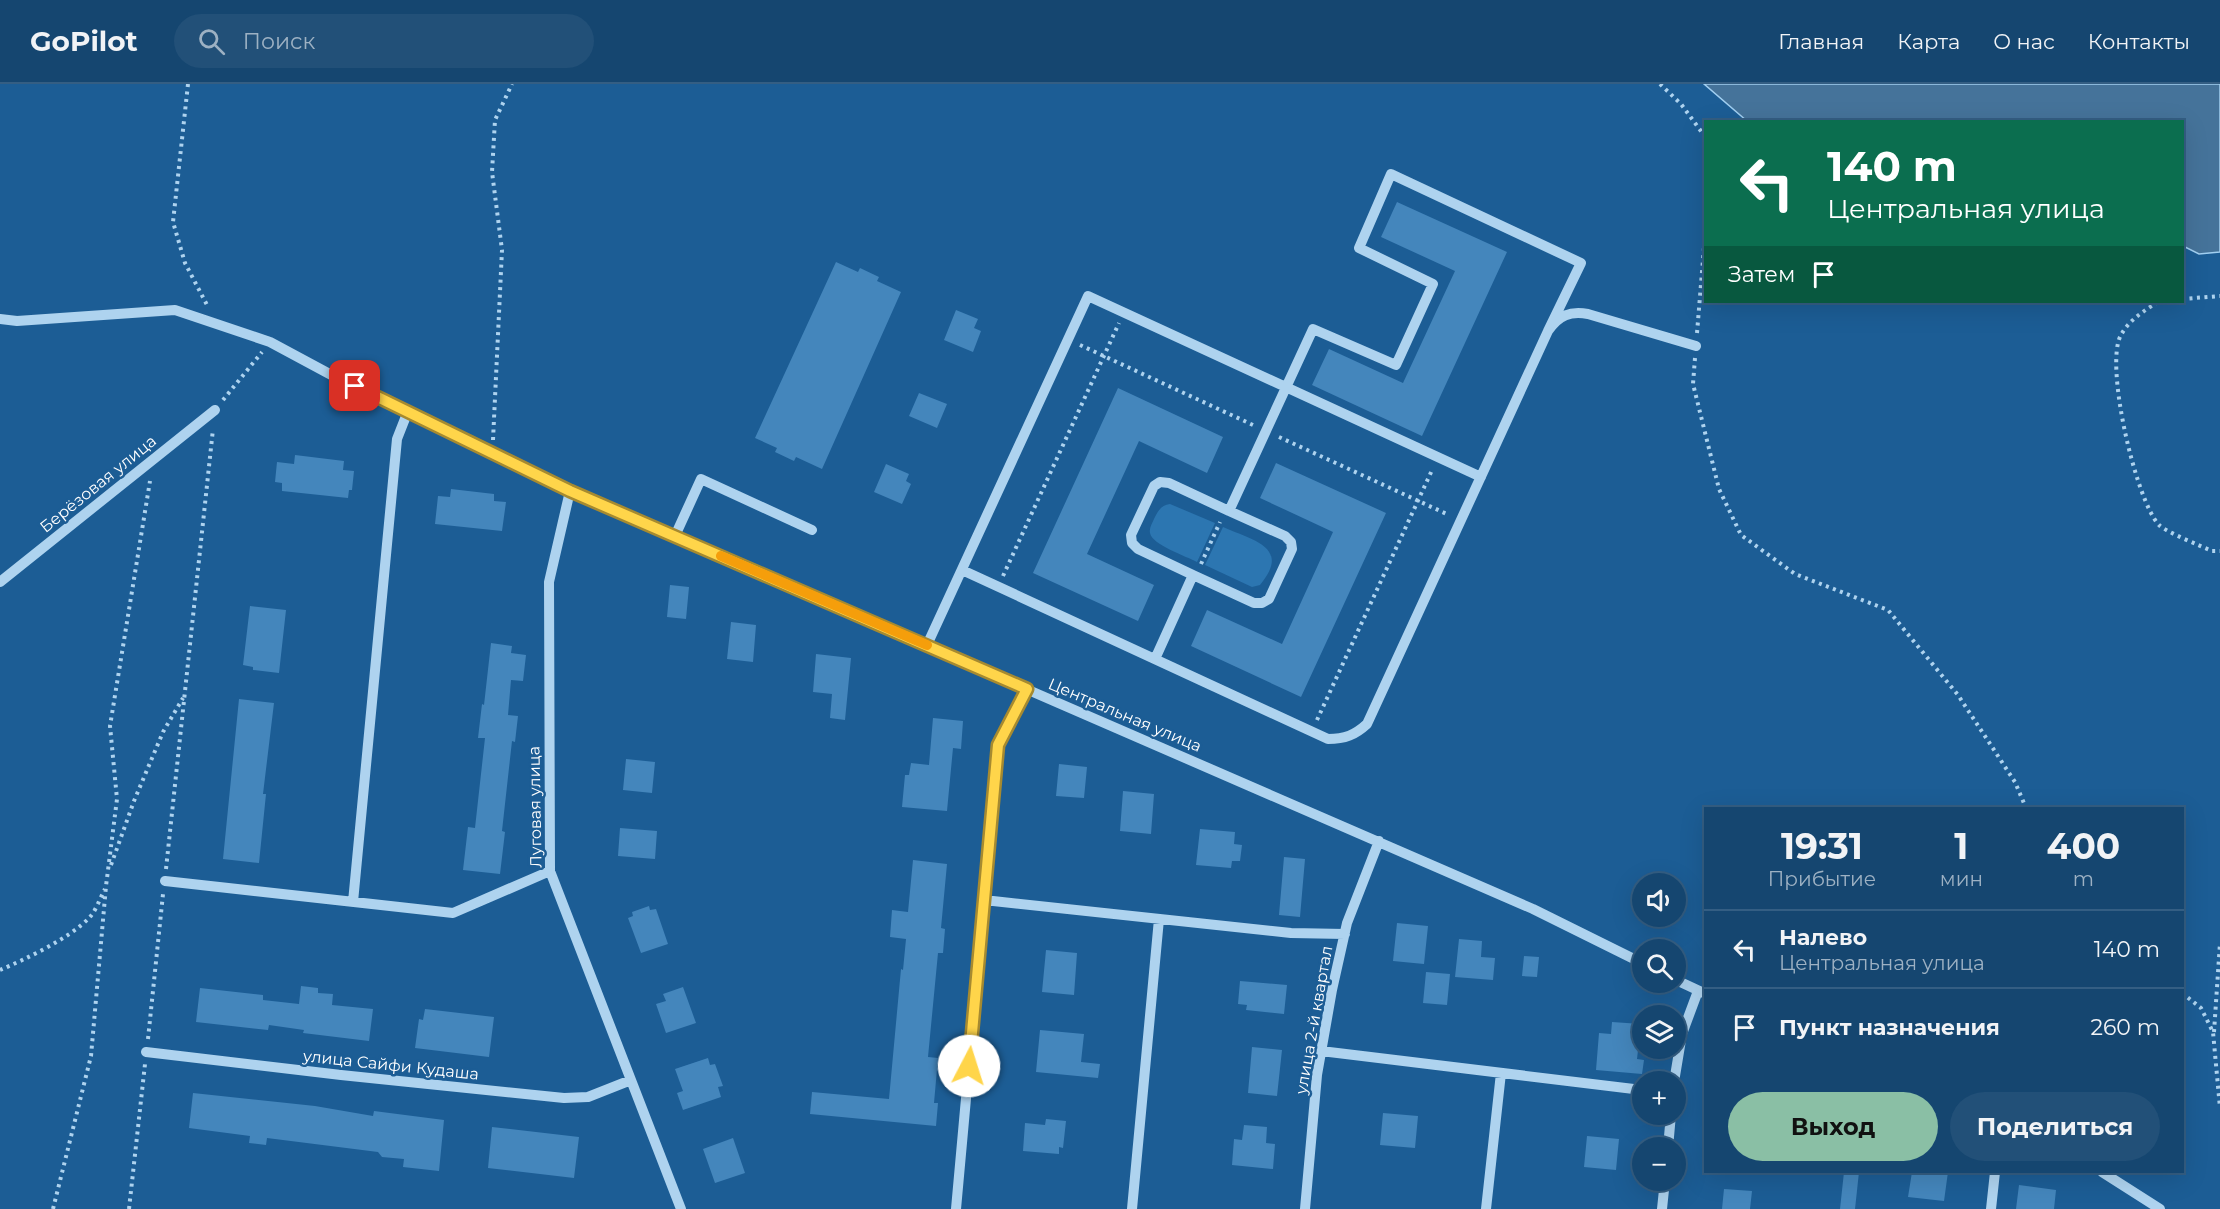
<!DOCTYPE html>
<html lang="ru">
<meta charset="utf-8">
<style>
body{margin:0;font-family:Montserrat,sans-serif;background:#225078;color:#f1f3f6;height:100vh;display:flex;flex-direction:column;font-size:22px;white-space:nowrap}
*{box-sizing:border-box;margin:0}
p{font-size:20px;color:#9db1c3}
.icon{flex:none;width:33px;height:33px;fill:none;stroke:currentColor;stroke-width:2;stroke-linecap:round;stroke-linejoin:round}
.map{position:relative;flex:1;overflow:hidden}
.sheet{position:absolute;left:1704px;top:723px;width:480px;height:366px;display:flex;flex-direction:column;background:#154670;border-radius:0px;box-shadow:0 6px 24px #0002,0 0 0 2px #345e83}
.sheet>*{flex:none}
.guide{position:absolute;left:1704px;top:36px;width:480px;height:183px;border-radius:0px;box-shadow:0 6px 24px #0002,0 0 0 2px #345e83;background:#0b6e4f;color:#fff;overflow:hidden}
.buttons{position:absolute;left:1632px;top:789px;display:grid;gap:12px}
.buttons a{display:grid;place-items:center;width:54px;height:54px;border-radius:50%;background:#154670;box-shadow:0 6px 24px #0002,0 0 0 2px #345e83;font-size:30px}
.pin{position:absolute;display:grid;place-items:center;width:51px;height:51px;color:#fff;margin:-26px;border-radius:12px;box-shadow:0 3px 9px #0006}
.me{position:absolute;width:66px;margin:-33px;rotate:5deg;stroke-linejoin:round;filter:drop-shadow(0 0 4px #0008)}
.turn{display:flex;align-items:center;gap:21px;height:126px;padding:0 24px;font-size:27px}
.turn .icon{width:78px;height:78px;stroke-width:2.5}
.turn b{display:block;font-size:42px;line-height:51px}
.then{display:flex;align-items:center;height:57px;padding:0 24px;background:#0003;gap:12px;font-size:22px}
.eta{display:flex;justify-content:space-evenly;align-items:center;height:102px;text-align:center}
.eta b{font-size:36px;font-weight:700;line-height:42px}
.action{display:flex;gap:12px;margin-top:auto;padding:12px 24px}
.action a{flex:1;height:69px;border-radius:36px;background:#8abfa5;color:#111;font-size:24px;font-weight:700;line-height:69px;text-align:center}
.action a+a{background:#225078;color:#f1f3f6}
ul{padding:0;list-style:none}
li{display:flex;align-items:center;gap:18px;height:78px;padding:0 24px;border-top:2px solid #345e83}
li div{flex:1}
li b{display:block;font-size:22px}
li em{font-style:normal}
header{display:flex;align-items:center;gap:36px;box-sizing:border-box;height:84px;padding:0 30px;background:#154670;border-bottom:2px solid #345e83}
header strong{font-size:28px}
nav{display:flex;gap:33px;margin-inline-start:auto;font-size:21px}
.search{width:420px;height:54px;background:#225078;display:flex;align-items:center;gap:15px;box-sizing:border-box;padding:0 21px;border-radius:33px;color:#9db1c3;font-size:22px}
.map>svg:first-child{display:block}
.green{fill:#2c76b1}
.water{fill:#45739a;stroke:#a1cff1;stroke-width:1.5}
.building{fill:#4486bc}
.lines{fill:none;stroke-linecap:round;stroke-linejoin:round}
.path{stroke:#aed3ef;stroke-width:4;stroke-dasharray:3 4.5;stroke-linecap:butt}
.minor{stroke:#aed3ef;stroke-width:10}
.route-casing{stroke:#a68a30;stroke-width:15}
.route{stroke:#ffd54a;stroke-width:10}
.slow{stroke:#f59e0b;stroke-width:10}
.labels{text-anchor:middle;dominant-baseline:central;stroke-width:5;stroke-linejoin:round;paint-order:stroke}
.street-label{font-size:16px;fill:#fff;stroke:#1c5d95}
</style>
<header>
<strong>GoPilot</strong>
<div class="search"><svg class="icon" aria-label="search" viewBox="0 0 24 24"><circle cx="10" cy="10" r="6"/><path d="M15 15l6 6"/></svg>Поиск</div>
<nav><a>Главная</a><a>Карта</a><a>О нас</a><a>Контакты</a></nav>
</header>
<div class="map">
<svg width="2220" height="1125" viewBox="0 0 2220 1125">
<rect width="100%" height="100%" fill="#1c5d95"/>
<path class="green" d="M1170 420 1215 439 1197 478C1186 472 1152 461 1150 449 1149 444 1152 440 1154 435 1158 427 1161 421 1170 420Z
M1223 443C1252 456 1292 463 1260 501L1252 503 1205 481Z"/>
<path class="water" d="M1704 0H2220V168L2199 170 2183 162 2182 38 1747 37Z"/>
<path class="building" d="M1397 118 1507 168 1422 352 1312 301 1329 265 1403 299 1455 187 1381 153Z
M836 178 858 188 860 184 879 193 877 197 901 208 822 385 796 373 794 377 775 368 777 364 755 354Z
M956 226 978 235 974 244 981 247 973 268 944 256Z
M1118 304 1223 353 1207 389 1139 357 1087 470 1154 501 1138 537 1033 489Z
M919 309 947 320 937 344 909 332Z
M295 371 344 377 343 386 354 387 352 406H349L348 414 282 407V399L275 398 277 378 294 380Z
M1276 379 1386 429 1301 613 1191 562 1207 526 1282 560 1333 448 1260 414Z
M886 380 909 390 906 397 911 400 902 420 874 408Z
M451 405 494 410V417L506 418 502 447 435 440 438 412 450 413Z
M670 501 689 503 686 535 667 533Z
M250 522 286 526 279 589 253 586V583L243 581Z
M731 538 756 541 753 578 727 575Z
M491 559 512 562 511 569 526 571 523 597 511 596 508 631 518 632 515 658 512 657 502 747 505 748 500 790 463 786 468 743 475 744 485 654H478L482 620 484 621Z
M816 570 851 574 845 636 830 634 832 610 813 608Z
M239 615 274 619 263 710H266L259 779 223 775Z
M933 634 963 637 961 665 953 664 947 727 902 723 905 691H909L911 679 929 681Z
M626 675 655 678 652 709 623 706Z
M1059 680 1087 683 1084 714 1056 712Z
M1123 707 1154 710 1151 750 1120 747Z
M620 744 657 747 655 775 618 772Z
M1200 745 1235 748 1234 760 1242 761 1240 777H1232L1231 784 1196 781Z
M1284 773 1305 775 1300 833 1279 831Z
M913 776 947 780 941 844 945 845 943 869H938L928 973 938 974 934 1019H938L936 1042 810 1030 812 1008 889 1015 901 885 903 886 906 855 890 853 892 826 908 828Z
M649 822 650 826 656 825 668 860 641 869 628 834 633 832 632 828Z
M1397 839 1428 842 1424 880 1393 877Z
M1459 855 1482 857 1481 873 1495 874 1493 896 1455 893Z
M1046 866 1077 869 1074 911 1042 908Z
M1524 872 1539 873 1537 893 1522 892Z
M1426 888 1450 890 1447 921 1423 919Z
M1240 897 1287 901 1284 930 1246 926 1247 921 1238 920Z
M301 902 318 904V909L333 910 332 921 373 925 369 957 303 949 304 946 269 941 268 946 196 938 200 904 263 911V916L299 920Z
M683 903 696 939 666 949 656 920 666 917 663 910Z
M425 925 494 933 489 973 415 964 419 935 423 936Z
M1612 938 1641 940 1637 975 1644 976 1642 990 1596 986 1599 949 1611 950Z
M1040 946 1084 950 1081 978 1100 980 1098 994 1036 988Z
M1252 963 1282 966 1277 1012 1248 1009Z
M708 974 710 981 715 980 723 1002 718 1003 721 1013 683 1026 677 1009 683 1007 675 985Z
M193 1009 315 1022 373 1032 374 1027 444 1036 439 1087 403 1083 404 1075 382 1073 378 1068 267 1054 266 1061 249 1059 250 1052 189 1044Z
M1383 1029 1418 1032 1415 1064 1380 1061Z
M1046 1035 1066 1037 1063 1064 1059 1063V1070L1023 1067 1025 1039 1045 1041Z
M1244 1041 1267 1043 1266 1059 1275 1060 1273 1085 1232 1081 1234 1055 1242 1056Z
M492 1043 579 1053 574 1094 488 1084Z
M1587 1052 1619 1055 1616 1086 1584 1083Z
M733 1054 745 1089 715 1099 703 1065Z
M1844 1088H1859L1855 1125H1840Z
M1912 1088H1948L1944 1117 1908 1113Z
M2019 1101 2056 1106 2054 1125H2016Z
M1724 1105 1752 1107 1750 1125H1722Z"/>
<g class="lines">
<path class="path" d="M188 0 173 138 185 179 207 221
M1660 0 1681 20 1706 54
M2182 215 2220 212
M2158 218C2145 226 2129 236 2121 251 2104 280 2136 417 2159 441 2166 448 2201 462 2212 467H2220
M1697 249 1706 139
M1080 261 1253 341
M1695 274 1693 300 1719 405 1741 451 1795 490 1888 526 1958 611 2015 698 2026 724
M223 316 262 268
M1279 353 1449 431
M493 356 502 166 492 88 495 36 512 0
M1201 480 1220 438
M1003 492 1119 239
M1317 636 1433 384
M111 781 134 717 163 648 183 614
M166 785 213 345
M0 886C26 875 70 854 89 834 96 827 100 814 105 805
M2182 909 2201 924 2213 948 2220 1024
M2214 948 2220 859
M148 955 163 810
M53 1125 91 972 106 802 117 715 110 642 150 397
M129 1125 145 980"/>
<path class="minor" d="M0 235 17 237 175 226 270 258 337 294 408 327 570 407 1533 825 1642 879
M570 407 549 498 550 787 681 1125
M675 452 701 395 812 446
M962 486 1328 655C1345 655 1355 651 1367 640L1548 247C1559 231 1570 227 1588 230L1696 262
M1193 491 1138 465 1132 459 1131 451 1154 402 1160 398 1169 399 1229 427
M0 498 215 326
M927 561 1088 212 1481 393
M1155 575 1193 491 1254 519H1262L1269 515 1292 465 1291 458 1285 452 1229 427 1313 245 1396 281 1433 200 1359 164 1391 90 1581 179 1548 247
M165 797 453 829 550 787
M984 816 1291 849 1345 850
M353 818 397 355 408 327
M1676 896 1706 910
M1321 967 1642 1006
M146 968 341 991 564 1014 588 1013 631 996
M1674 998 1682 950 1698 907
M1668 1064 1671 1030
M2102 1088 2160 1125
M956 1125 998 661 1027 605
M1132 1125 1159 835
M1305 1125 1317 991 1332 906 1347 839 1379 757
M1486 1125 1501 989
M1662 1125 1665 1096
M1991 1125 1995 1088"/>
</g>
<g class="lines">
<defs>
<path id="route" d="M355 302 570 407 1027 605 998 661 969 982"/>
</defs>
<use href="#route" class="route-casing"/>
<use href="#route" class="route"/>
<path class="slow" d="M721 472 927 561"/>
</g>
<g class="labels">
<g class="street-label">
<text transform="translate(98 400) rotate(-39)">Берёзовая улица</text>
<text transform="translate(1125 631) rotate(23)">Центральная улица</text>
<text transform="translate(535 723) rotate(-91)">Луговая улица</text>
<text transform="translate(1314 936) rotate(-80)">улица 2-й квартал</text>
<text transform="translate(391 981) rotate(6)">улица Сайфи Кудаша</text>
</g>
</g>
</svg>
<div class="buttons">
<a><svg class="icon" aria-label="sound" viewBox="0 0 24 24"><path d="M4 9h4l5-4v14l-5-4H4zM17 9q2 3 0 6"/></svg></a>
<a><svg class="icon" aria-label="search" viewBox="0 0 24 24"><circle cx="10" cy="10" r="6"/><path d="M15 15l6 6"/></svg></a>
<a><svg class="icon" aria-label="layers" viewBox="0 0 24 24"><path d="M12 4l9 5-9 5-9-5zM3 14l9 5 9-5"/></svg></a>
<a>+</a>
<a>−</a>
</div>
<div class="pin" style="left:355px;top:302px;background:#d93025"><svg class="icon" aria-label="arrive" viewBox="0 0 24 24"><path d="M6 21V4h12l-3 4 3 4H6"/></svg></div>
<svg class="me" style="left:969px;top:982px" viewBox="-20 -20 40 40"><circle r="19" fill="#fff"/><path d="M0-13L10 11 0 6-10 11z" fill="#ffd54a"/></svg>
<div class="guide">
<div class="turn"><svg class="icon" aria-label="left" viewBox="0 0 24 24"><path d="M17 20v-9H6M10 6l-5 5 5 5"/></svg><div><b>140 m</b>Центральная улица</div></div>
<div class="then">Затем<svg class="icon" aria-label="arrive" viewBox="0 0 24 24"><path d="M6 21V4h12l-3 4 3 4H6"/></svg></div>
</div>
<section class="sheet">
<div class="eta">
<div><b>19:31</b><p>Прибытие</p></div>
<div><b>1</b><p>мин</p></div>
<div><b>400</b><p>m</p></div>
</div>
<ul>
<li><svg class="icon" aria-label="left" viewBox="0 0 24 24"><path d="M17 20v-9H6M10 6l-5 5 5 5"/></svg><div><b>Налево</b><p>Центральная улица</p></div><em>140 m</em></li>
<li><svg class="icon" aria-label="arrive" viewBox="0 0 24 24"><path d="M6 21V4h12l-3 4 3 4H6"/></svg><div><b>Пункт назначения</b></div><em>260 m</em></li>
</ul>
<div class="action"><a>Выход</a><a>Поделиться</a></div>
</section>
</div>
